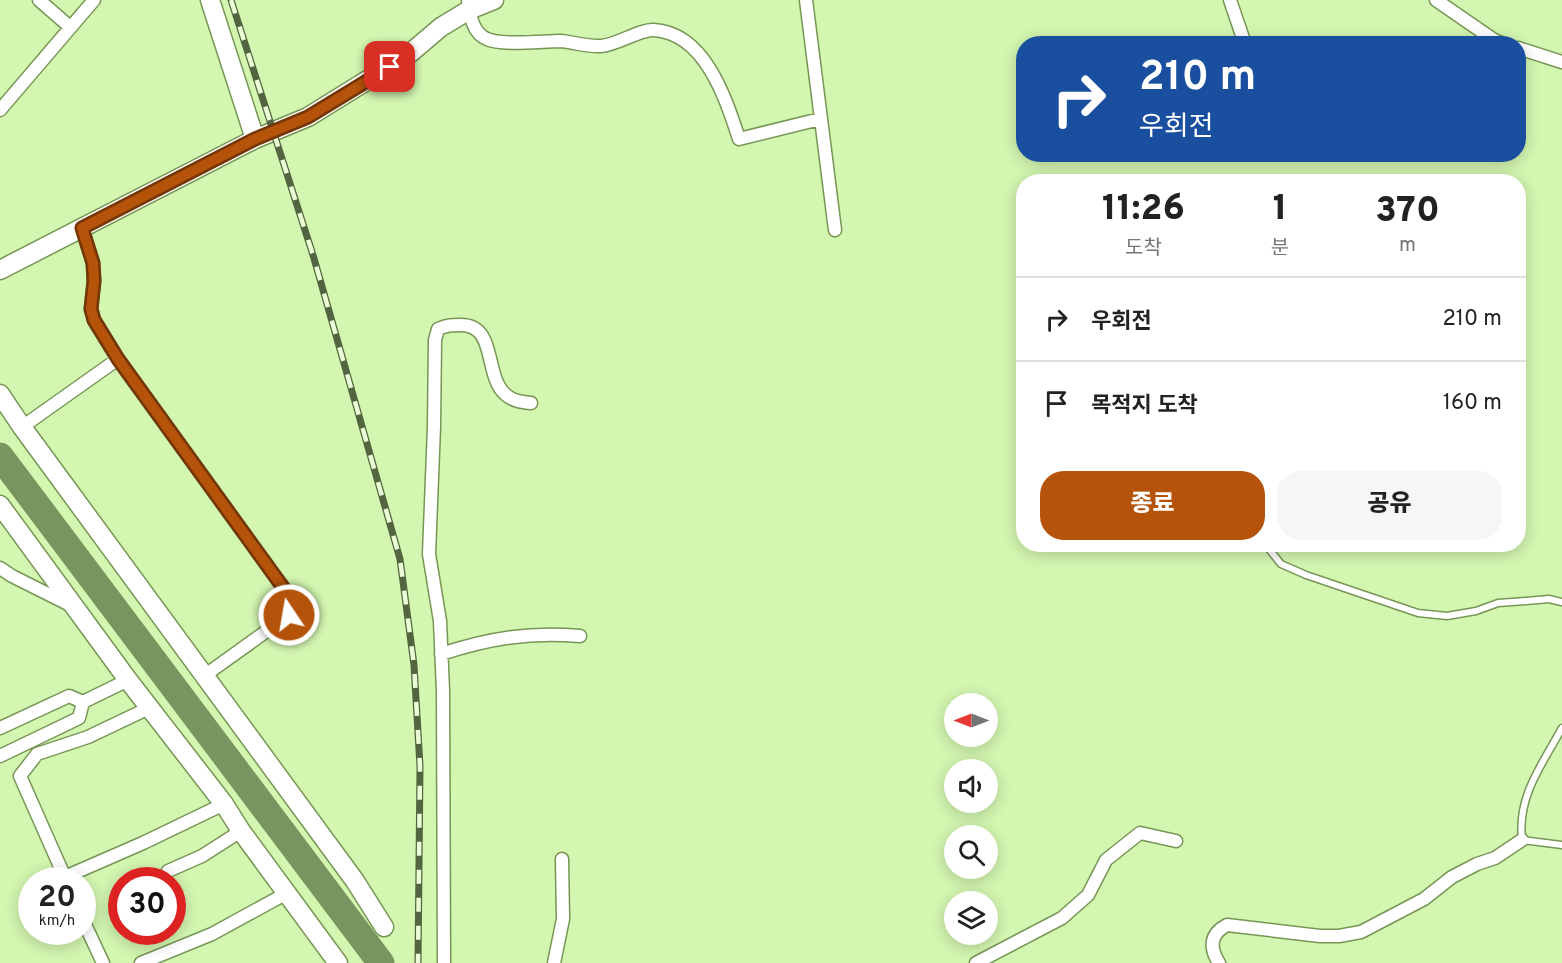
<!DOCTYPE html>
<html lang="ko">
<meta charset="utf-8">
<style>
body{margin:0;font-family:Overpass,"Noto Sans KR",sans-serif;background:#f6f6f6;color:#222;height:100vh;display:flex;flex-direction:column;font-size:22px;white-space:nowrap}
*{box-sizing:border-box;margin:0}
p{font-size:20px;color:#767676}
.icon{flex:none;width:33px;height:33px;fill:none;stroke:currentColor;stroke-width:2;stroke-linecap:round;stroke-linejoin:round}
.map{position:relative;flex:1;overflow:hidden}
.sheet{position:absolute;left:1016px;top:174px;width:510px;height:378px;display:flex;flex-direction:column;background:#fff;border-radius:24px;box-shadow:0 3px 15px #0003}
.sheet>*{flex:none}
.banner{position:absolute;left:1016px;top:36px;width:510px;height:126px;border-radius:24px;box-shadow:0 3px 15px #0003;background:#1a4fa0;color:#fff;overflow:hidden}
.needle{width:39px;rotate:270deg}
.tools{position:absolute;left:944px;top:693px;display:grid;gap:12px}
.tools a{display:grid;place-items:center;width:54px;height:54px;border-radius:50%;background:#fff;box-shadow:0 3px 15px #0003;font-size:30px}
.speed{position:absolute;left:18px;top:867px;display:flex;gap:12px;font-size:30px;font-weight:700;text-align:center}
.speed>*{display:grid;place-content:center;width:78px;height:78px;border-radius:50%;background:#fff;box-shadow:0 3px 15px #0003;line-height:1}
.speed small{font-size:15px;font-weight:400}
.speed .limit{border:9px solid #d22;background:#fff;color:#111}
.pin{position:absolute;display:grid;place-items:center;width:51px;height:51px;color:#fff;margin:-26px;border-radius:12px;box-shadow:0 3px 9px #0006}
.me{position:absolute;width:66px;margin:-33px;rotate:348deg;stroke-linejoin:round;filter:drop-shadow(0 0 4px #0008)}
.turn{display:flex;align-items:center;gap:21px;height:126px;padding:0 24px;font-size:27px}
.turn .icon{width:78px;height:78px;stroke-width:2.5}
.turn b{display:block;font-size:42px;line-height:51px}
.eta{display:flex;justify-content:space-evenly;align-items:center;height:102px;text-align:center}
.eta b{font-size:36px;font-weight:800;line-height:42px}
.cta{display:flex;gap:12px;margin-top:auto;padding:12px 24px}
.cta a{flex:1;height:69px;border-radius:24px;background:#b45309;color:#fff;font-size:24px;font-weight:800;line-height:69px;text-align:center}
.cta a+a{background:#f6f6f6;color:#222}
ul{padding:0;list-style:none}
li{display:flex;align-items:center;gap:18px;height:84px;padding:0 24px;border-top:2px solid #e0e0e0}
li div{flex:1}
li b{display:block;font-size:22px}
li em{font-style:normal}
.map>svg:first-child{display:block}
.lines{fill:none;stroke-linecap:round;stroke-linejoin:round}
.river{stroke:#79945e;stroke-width:27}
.lane-casing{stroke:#779655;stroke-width:9}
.street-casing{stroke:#779655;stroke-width:15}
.secondary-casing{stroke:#779655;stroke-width:21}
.lane{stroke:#fff;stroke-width:6}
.street{stroke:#fff;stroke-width:12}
.secondary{stroke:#fff;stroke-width:18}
.rail-casing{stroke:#536540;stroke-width:7}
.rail{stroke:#e9fed5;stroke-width:4.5;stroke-dasharray:14;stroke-linecap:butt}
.route-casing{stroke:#753606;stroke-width:15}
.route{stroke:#b45309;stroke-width:10}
</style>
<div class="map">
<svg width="1562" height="963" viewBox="0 0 1562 963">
<rect width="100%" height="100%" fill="#d3f6b0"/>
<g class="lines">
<path class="river" d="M0 456 381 963"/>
<defs>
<path id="lane" d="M1265 544 1281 564 1306 575 1418 613 1447 616 1476 611 1498 603 1526 601 1549 599 1562 602
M1562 728C1542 765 1517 796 1522 840L1562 845"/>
<path id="street" d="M39 0 70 27
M468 0C470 14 472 33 487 39 502 46 543 41 560 41 574 42 587 47 601 46 617 45 640 29 654 30 705 33 726 99 739 139L820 119
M806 0 835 230
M1230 0 1245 44
M1436 0 1494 40 1504 44
M1518 48 1562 62
M0 110 94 0
M82 228 93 263 94 281 91 309 94 320 118 359 290 597 289 615 204 676
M22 427 118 359
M0 568 12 576 70 605
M441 654C491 638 528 632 580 636
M0 728 69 696 83 702 128 680
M0 756 79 718 83 702
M168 871 202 856 241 831
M65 877 143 843 224 804
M66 880 20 776 37 754 88 737 149 708
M82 918 103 963
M141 963 212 934 287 893
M444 963 443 691 440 621 429 554 434 427 435 340 438 329C447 325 452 325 461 325 497 325 484 375 505 394 512 401 522 402 531 403
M554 963 563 919 562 859
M976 963 1062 918 1088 895 1106 860 1140 833 1176 841
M1219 963C1209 947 1210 934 1227 925L1320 936H1339L1361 932 1424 899 1452 877 1477 864 1495 858 1522 840"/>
<path id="secondary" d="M210 0 255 139
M0 270 255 139 308 117 408 55 441 27 469 10 494 0
M0 394 22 427 355 881 384 927
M0 505 128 680 224 804 241 831 338 963"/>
</defs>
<use href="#lane" class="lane-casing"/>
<use href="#street" class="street-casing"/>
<use href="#secondary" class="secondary-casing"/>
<use href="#lane" class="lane"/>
<use href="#street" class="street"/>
<use href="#secondary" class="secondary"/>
<defs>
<path id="rail" d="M231 0 313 255 400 559 414 665 420 766 418 963"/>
</defs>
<use href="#rail" class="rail-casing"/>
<use href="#rail" class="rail"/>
</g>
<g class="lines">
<defs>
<path id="route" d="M289 615 290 597 118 359 94 320 91 309 94 281 93 263 82 228 255 139 308 117 390 67"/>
</defs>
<use href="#route" class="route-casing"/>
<use href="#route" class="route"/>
</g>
</svg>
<div class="tools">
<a><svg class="needle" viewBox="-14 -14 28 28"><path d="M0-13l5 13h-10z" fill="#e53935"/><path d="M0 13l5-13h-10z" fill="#767676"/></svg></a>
<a><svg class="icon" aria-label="sound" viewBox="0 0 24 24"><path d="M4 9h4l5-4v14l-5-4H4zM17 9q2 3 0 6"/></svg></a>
<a><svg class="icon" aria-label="search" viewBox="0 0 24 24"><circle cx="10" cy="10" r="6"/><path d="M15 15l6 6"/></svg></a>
<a><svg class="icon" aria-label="layers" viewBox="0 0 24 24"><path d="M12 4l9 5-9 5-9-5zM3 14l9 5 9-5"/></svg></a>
</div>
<div class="speed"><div>20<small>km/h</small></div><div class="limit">30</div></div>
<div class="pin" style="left:390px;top:67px;background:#d93025"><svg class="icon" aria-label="arrive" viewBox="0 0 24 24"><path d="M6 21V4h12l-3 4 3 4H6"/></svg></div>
<svg class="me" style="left:289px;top:615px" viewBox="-20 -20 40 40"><circle r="17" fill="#b45309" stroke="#fff" stroke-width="3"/><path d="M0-11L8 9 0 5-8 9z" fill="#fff"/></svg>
<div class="banner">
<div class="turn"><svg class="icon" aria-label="right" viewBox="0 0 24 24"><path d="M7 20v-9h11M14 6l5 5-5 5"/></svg><div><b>210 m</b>우회전</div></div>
</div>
<section class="sheet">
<div class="eta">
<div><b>11:26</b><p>도착</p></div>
<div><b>1</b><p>분</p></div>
<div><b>370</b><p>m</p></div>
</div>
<ul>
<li><svg class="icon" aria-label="right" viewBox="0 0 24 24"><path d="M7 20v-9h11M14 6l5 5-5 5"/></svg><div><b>우회전</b></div><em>210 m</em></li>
<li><svg class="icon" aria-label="arrive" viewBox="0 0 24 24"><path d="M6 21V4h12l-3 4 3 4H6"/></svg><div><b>목적지 도착</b></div><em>160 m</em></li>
</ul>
<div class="cta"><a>종료</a><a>공유</a></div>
</section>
</div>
